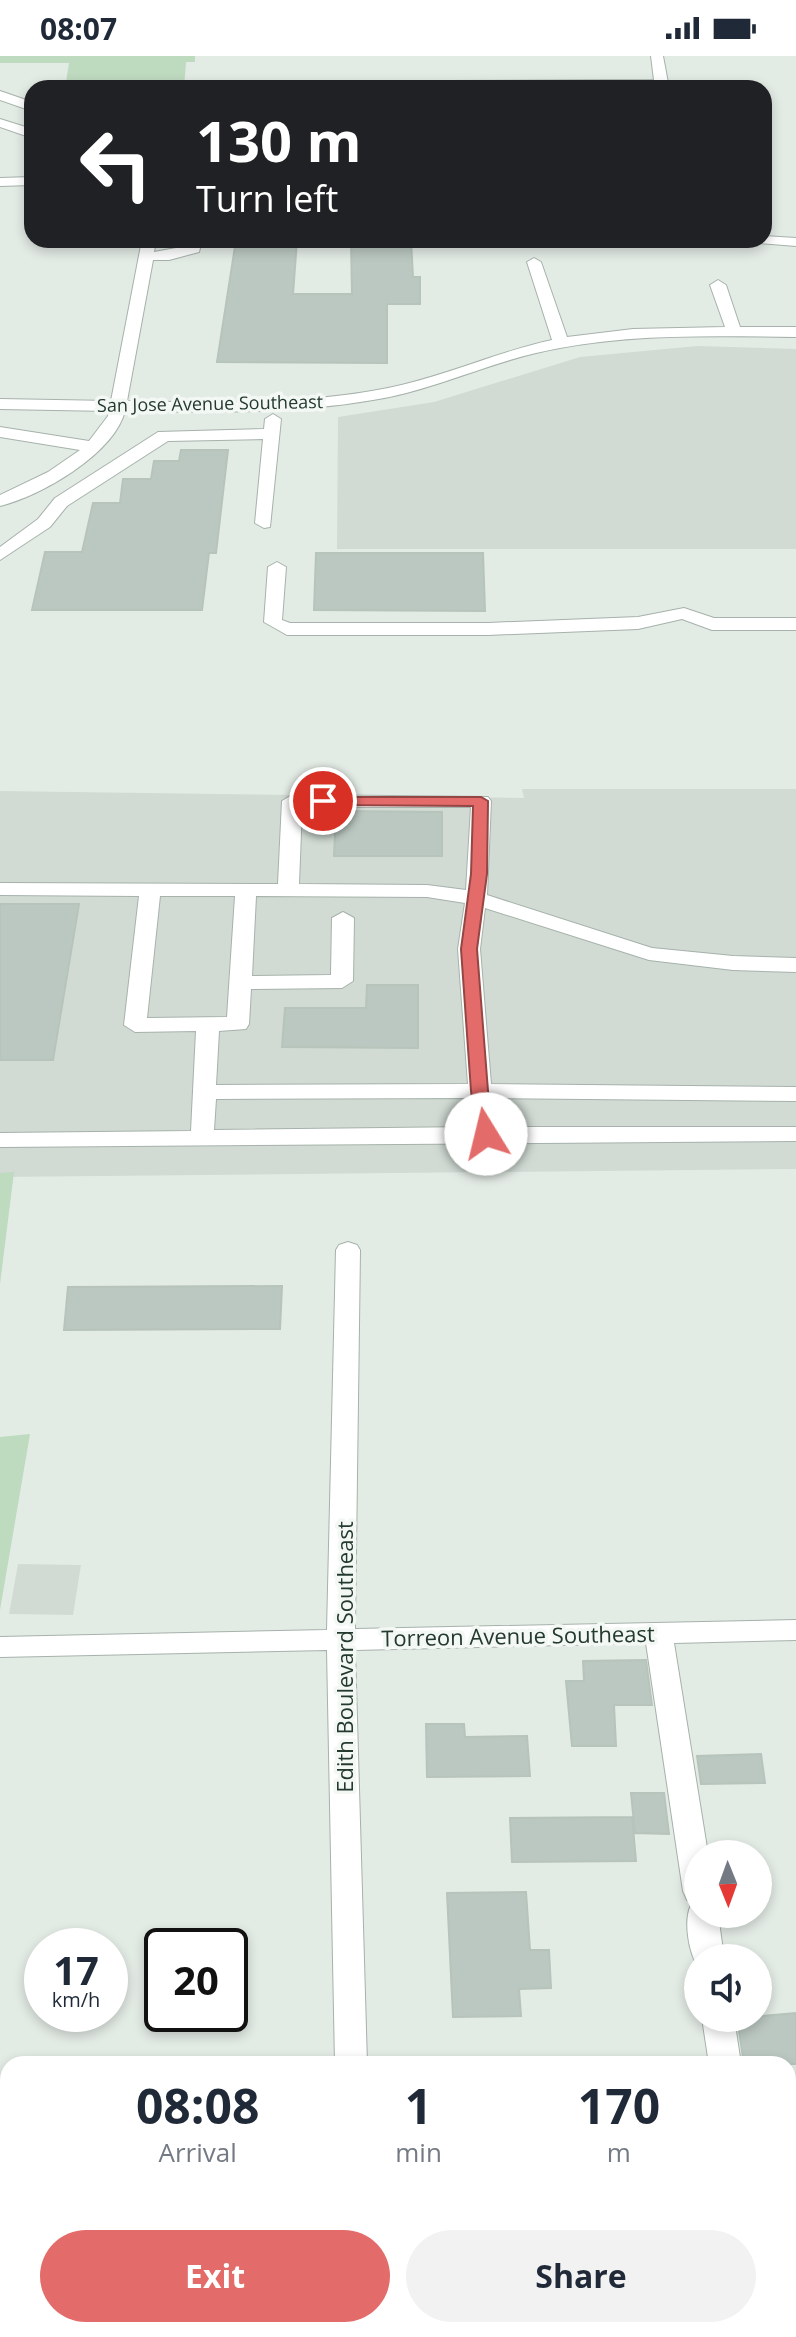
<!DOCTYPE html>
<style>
body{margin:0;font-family:"Open Sans",sans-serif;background:#f2f2f3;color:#1f2937;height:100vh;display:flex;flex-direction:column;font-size:30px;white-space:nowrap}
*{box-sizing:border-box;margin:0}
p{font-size:26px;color:#747a83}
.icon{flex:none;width:44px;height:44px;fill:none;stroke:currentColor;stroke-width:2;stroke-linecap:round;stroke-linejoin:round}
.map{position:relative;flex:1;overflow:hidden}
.side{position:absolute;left:0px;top:2000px;width:796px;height:282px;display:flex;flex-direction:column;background:#fff;border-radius:24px 24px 0 0;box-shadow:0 4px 12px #0003}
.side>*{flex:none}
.hud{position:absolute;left:24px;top:24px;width:748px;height:168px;border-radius:24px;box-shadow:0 4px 12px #0003;background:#202124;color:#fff;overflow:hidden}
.needle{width:52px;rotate:179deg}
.controls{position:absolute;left:684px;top:1784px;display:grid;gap:16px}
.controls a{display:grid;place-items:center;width:88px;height:88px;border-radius:50%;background:#fff;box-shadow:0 4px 12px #0003;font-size:40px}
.speed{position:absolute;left:24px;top:1872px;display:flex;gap:16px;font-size:40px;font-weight:700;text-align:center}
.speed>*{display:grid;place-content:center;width:104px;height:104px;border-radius:50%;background:#fff;box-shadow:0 4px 12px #0003;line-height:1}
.speed small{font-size:20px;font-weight:400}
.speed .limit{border:4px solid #111;border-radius:12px;background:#fff;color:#111}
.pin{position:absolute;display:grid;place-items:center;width:68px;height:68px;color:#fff;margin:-34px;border:4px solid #fff;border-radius:50%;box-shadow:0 2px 8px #0007}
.me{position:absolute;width:88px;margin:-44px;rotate:351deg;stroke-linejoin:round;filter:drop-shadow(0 0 6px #0008)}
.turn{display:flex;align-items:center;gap:28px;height:168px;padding:0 40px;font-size:36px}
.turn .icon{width:104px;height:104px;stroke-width:2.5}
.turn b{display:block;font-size:56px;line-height:68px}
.eta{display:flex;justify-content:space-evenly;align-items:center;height:136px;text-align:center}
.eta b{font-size:48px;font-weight:700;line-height:56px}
.button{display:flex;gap:16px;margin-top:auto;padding:16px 40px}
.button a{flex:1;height:92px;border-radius:48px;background:#e36b69;color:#fff;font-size:32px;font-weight:700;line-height:92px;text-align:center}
.button a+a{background:#f2f2f3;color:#1f2937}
.status{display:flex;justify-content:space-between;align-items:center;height:56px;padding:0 40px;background:#fff;direction:ltr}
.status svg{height:22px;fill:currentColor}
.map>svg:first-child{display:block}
.built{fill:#d1dbd4}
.green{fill:#bedabf}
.building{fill:#bbc8c1;stroke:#b6c4bb;stroke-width:2}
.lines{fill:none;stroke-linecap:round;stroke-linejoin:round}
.minor-casing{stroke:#a6b2ab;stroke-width:2}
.major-casing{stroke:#c2c8c5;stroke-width:2}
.minor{fill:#fff;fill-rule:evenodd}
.major{fill:#6c9c84;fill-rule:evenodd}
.route{fill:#e36b69;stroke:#944644;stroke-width:2}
.labels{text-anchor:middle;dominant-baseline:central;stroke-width:7;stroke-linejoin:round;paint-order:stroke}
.far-street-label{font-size:18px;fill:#253a2f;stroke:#f3f8f4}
.street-label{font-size:22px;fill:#253a2f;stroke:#f3f8f4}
</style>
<div class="status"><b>08:07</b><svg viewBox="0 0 49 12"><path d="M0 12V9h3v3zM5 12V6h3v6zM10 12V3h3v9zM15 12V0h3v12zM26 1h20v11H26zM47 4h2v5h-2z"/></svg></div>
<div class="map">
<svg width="796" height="2281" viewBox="0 0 796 2281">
<rect width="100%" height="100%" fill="#e3ebe5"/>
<path class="built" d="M697 290 796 293V493H337L338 361 434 346 580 301Z
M522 733H796V1113L0 1121V735L524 742Z
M18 1508 81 1509 73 1559 9 1558Z"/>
<path class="green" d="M0 0H195V6H186L184 32H65L69 7H0Z
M14 1116 0 1228V1117Z
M30 1378 0 1554V1381Z"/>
<path class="building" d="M236 184H297L293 238H352L351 184H411L413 221H420V248H387V307L217 306Z
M181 394H228L216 497H209L202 554H32L45 496H82L93 447H120L123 423H151L154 405H179Z
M316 497H483L485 555 314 554Z
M336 755 442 756V800H334Z
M0 848H79L53 1004H0Z
M367 929H418V992L282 991 285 952H366Z
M282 1230 280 1273 64 1274 68 1231Z
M646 1604 652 1649H614L616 1690H572L566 1625H584L583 1605Z
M426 1668H464L465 1681 527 1680 530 1720 427 1721Z
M761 1698 765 1727 701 1728 697 1700Z
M631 1737H664L669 1778 635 1777Z
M632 1761 636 1805 512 1806 510 1762Z
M526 1836 530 1894H549L551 1932 519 1933 521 1960 453 1961 447 1837Z
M796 1957V2008H744L737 1962Z"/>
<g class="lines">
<defs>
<path id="minor" d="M651 0H663L669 32 215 30 222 26 654 24Z
M0 35 32 46V55L0 44Z
M0 63 32 73V82L0 71Z
M32 121V129L0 130V122Z
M764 180 796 182V190L759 187 757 184H764Z
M142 184H156L154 196 187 190 188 184H202L199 196 169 204H153L127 345C213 347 303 349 388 332 444 321 496 296 552 284L527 206 534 202 541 206 567 281 633 273 725 271 710 229 718 224 726 229 740 271H796V281C709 280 621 277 536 297 481 310 430 335 373 344 292 358 207 356 125 355 114 398 41 440 0 450V439L48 416 80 394 0 381V371L89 385 108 360 109 355 0 353V343L111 345Z
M273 358 281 363 270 471 264 472 255 467 263 383 168 385 67 450 50 471 0 504V491L38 463 55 442 158 376 264 373 265 363Z
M277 506 286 511 282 564 290 567H488L638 561 684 552 714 562H796V574H712L682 563 638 573 488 579H287L264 566 268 511Z
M292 739 488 741 491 745 487 839 652 892 733 900 796 902V916L733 914 649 904 485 852 480 893 491 1028 796 1031V1045L492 1042 497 1071H796V1085L0 1091V1077L191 1075 196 975 135 976 124 969 139 840 0 839V827L278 828 282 745ZM302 751H471L466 834 427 829 299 828ZM160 840H235L227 961 147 962ZM256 840 427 841 465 847 458 893 468 1028 216 1029 219 975 246 973 249 968 251 933 342 932 353 925 354 862 343 856 332 862 331 919 252 920ZM469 1042 473 1071 214 1074 216 1043Z
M348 1186 357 1189 360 1194 355 1573 796 1564V1584L674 1587 708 1798H698V1858H718L724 1902H698V1911C689 1897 683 1865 691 1849L698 1847 687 1844 683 1835 646 1587 355 1594 367 2008H335L327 1594 0 1601V1581L327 1574 336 1194 339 1189Z
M702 1962H734L741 2008H709Z
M348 2274H384L385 2281H349Z"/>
<path id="major" d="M0 2045 8 2048V2076L0 2073Z
M0 2154 8 2157V2187L0 2184Z
M788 2243H796V2275L786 2274Z
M285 2274H337L341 2281H289Z"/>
</defs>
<use href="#minor" class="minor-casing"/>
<use href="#major" class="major-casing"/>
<use href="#minor" class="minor"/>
<use href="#major" class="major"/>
</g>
<path class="route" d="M323 741H481L488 745 487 818 477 893 488 1035 495 1078 492 1082 486 1083 477 1078 471 1035 461 893 471 818 473 750 318 749V742Z"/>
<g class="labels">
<g class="far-street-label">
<text transform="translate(210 347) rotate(-1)">San Jose Avenue Southeast</text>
</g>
<g class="street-label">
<text transform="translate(518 1579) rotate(-1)">Torreon Avenue Southeast</text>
<text transform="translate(344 1601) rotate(-90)">Edith Boulevard Southeast</text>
</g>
</g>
</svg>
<div class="controls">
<a><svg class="needle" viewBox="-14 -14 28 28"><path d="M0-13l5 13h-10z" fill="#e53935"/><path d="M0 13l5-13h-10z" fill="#747a83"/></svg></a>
<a><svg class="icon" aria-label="sound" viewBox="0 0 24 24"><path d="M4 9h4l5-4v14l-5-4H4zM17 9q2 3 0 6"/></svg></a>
</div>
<div class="speed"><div>17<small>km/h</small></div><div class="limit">20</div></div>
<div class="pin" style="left:323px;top:745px;background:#d93025"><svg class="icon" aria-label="arrive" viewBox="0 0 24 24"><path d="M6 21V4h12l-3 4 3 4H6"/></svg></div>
<svg class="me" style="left:486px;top:1078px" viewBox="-20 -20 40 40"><circle r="19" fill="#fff"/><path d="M0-13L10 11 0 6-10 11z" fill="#e36b69"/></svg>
<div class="hud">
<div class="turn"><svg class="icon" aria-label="left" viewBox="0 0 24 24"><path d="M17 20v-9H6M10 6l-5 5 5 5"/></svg><div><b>130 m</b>Turn left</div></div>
</div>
<section class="side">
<div class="eta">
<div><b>08:08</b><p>Arrival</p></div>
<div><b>1</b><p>min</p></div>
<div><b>170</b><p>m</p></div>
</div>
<div class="button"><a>Exit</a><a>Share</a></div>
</section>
</div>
